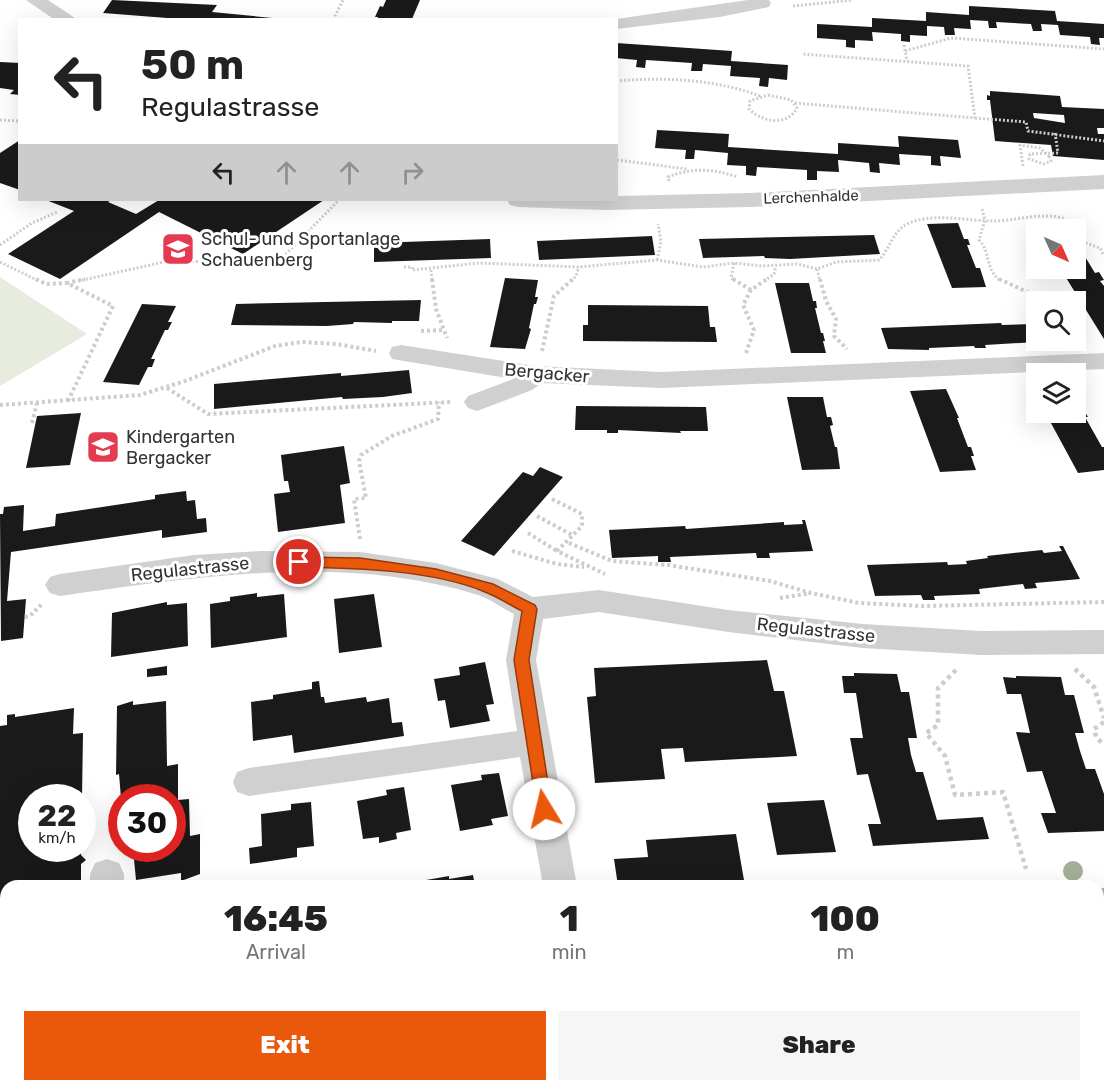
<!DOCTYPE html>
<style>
body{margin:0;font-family:Rubik,sans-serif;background:#f6f6f6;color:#222;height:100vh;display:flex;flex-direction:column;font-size:22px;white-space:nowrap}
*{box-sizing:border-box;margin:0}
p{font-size:20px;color:#767676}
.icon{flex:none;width:33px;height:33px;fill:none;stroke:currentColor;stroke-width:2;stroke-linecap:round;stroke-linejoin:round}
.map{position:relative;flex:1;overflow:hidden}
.side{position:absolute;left:0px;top:880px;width:1104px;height:212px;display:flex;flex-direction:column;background:#fff;border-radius:18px 18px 0 0;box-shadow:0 6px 24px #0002}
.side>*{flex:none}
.top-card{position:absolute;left:18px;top:18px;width:600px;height:183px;border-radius:0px;box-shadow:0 6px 24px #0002;background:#fff;color:#222;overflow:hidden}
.needle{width:39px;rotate:135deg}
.fabs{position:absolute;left:1026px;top:219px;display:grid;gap:12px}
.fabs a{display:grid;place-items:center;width:60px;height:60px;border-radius:0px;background:#fff;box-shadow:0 6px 24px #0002;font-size:30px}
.speed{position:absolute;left:18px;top:784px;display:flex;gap:12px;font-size:30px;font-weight:700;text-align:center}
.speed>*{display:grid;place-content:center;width:78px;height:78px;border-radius:50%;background:#fff;box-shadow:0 6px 24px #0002;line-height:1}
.speed small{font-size:15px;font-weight:400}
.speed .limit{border:9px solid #d22;background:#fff;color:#111}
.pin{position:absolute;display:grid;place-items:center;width:51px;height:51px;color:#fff;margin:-26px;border:3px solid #fff;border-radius:50%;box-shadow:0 2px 6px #0007}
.me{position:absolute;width:66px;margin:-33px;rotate:351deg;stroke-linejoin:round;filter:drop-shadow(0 0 4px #0008)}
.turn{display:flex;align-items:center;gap:21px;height:126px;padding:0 24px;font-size:27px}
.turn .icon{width:78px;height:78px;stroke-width:2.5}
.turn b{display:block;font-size:42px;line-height:51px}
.lanes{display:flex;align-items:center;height:57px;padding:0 24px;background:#0003;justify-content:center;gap:30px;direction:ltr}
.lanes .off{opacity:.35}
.eta{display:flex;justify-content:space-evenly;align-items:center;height:102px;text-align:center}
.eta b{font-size:36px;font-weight:800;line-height:42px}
.cta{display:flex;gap:12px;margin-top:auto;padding:12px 24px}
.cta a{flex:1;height:69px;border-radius:0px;background:#ea580c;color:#fff;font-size:24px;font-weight:800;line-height:69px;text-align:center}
.cta a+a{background:#f6f6f6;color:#222}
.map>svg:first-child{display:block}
.green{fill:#e7ecdf}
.building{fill:#1a1a1a;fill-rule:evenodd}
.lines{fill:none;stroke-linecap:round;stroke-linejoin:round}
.path-far2{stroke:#cdcdcd;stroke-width:3;stroke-dasharray:2 2;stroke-linecap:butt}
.path-far1{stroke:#cdcdcd;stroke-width:4;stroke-dasharray:3 3;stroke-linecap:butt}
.path{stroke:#cdcdcd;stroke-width:4.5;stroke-dasharray:4 4;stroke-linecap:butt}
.minor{fill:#d0d0d0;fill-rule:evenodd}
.major{fill:#ababab;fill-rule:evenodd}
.path-bridge{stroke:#cdcdcd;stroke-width:3;stroke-dasharray:2 2;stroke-linecap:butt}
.tree{fill:#a3b096}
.route{fill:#ea580c;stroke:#983908;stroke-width:1.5}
.labels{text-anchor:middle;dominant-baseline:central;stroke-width:6;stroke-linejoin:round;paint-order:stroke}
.far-street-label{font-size:15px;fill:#333;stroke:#fff}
.poi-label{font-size:18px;fill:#333;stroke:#fff;text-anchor:start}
.street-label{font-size:18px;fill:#333;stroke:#fff}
</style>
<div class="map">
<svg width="1104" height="1091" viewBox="0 0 1104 1091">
<rect width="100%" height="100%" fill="#fff"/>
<path class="green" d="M0 277 87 334 0 386Z"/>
<path class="building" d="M112 0 217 5 212 12 293 20H193L103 13Z
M386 0H420L412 19 377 20 378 17H375L380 6 383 7Z
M969 6 1055 11 1057 21 1104 24V38H1099L1100 45 1091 44 1090 37 1060 35 1058 25 1041 24 1042 31H1033L1031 24 996 22 997 28H989L988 21 970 20 971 29 954 28 955 35H945L944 27 927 26V36L910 35V42L901 41V34L872 32 873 41 855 40V48L846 47V40L817 38V24L872 27V18L926 21V12L969 15Z
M616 43 732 51 731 61 788 65 787 80 769 78 768 87 759 86 760 78 730 76 731 66 703 64 702 71H691L692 63 646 60 645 68 636 67 637 60 616 58Z
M0 62 20 63V95L10 94 14 90 0 88Z
M990 91 1060 96 1062 107 1104 109V128H1097L1098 134H1104V160L1053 156 1051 145 995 141 990 100H987V95L990 96ZM1033 113 1064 115 1065 123 1034 118Z
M657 130 729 134 728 147 838 154V143L899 147 898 136 958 140 961 158 940 156 941 166 931 165V156L899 154 900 165 879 163 880 173 870 172 869 163 838 160 839 172 817 171V180H807V170L757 167 756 176 746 175V166L727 165 728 153 695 150 694 159H685L686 150 655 148Z
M20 140V190L0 183V153Z
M46 200H111L108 202 136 214 159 200H324L243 254 159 212 60 279 8 254 74 211Z
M958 223 964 239H968L970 245H967L976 268H980L986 287 952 288 927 224Z
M874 235 880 254 790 259 765 258 764 256 703 258 699 239Z
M652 236 655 255 539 260 537 241Z
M490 239 491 258 374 262V243Z
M1076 242 1095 273 1099 272 1104 280 1100 281 1104 286V339L1060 268H1076Z
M505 278 538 280 535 297H538L536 304H534L529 328 531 329 525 349 490 347Z
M775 283H809L813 301H816L817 308H815L821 333H823L825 341H823L826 353H791Z
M421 300 419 321H392V323L354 322 353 324 327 326 231 325 236 304Z
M142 304 176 306 168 322H172L168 330H165L151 359H155L152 367H148L139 385 103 382Z
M588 305 708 306 710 327H715L717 342 583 341V325H588Z
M1001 323 1002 325 1036 324V342L985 345 986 348H975L974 346 929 348V350L888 349 881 328Z
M409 370 412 393 383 397 343 399 342 397 214 409V384L341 373V376Z
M946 389 959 418H957L968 447H971L974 456H971L976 470 940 472 910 391Z
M787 397H823L827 417H831L833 425 830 426 835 447H837L840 469 802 470Z
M1076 401 1080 409H1083L1088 417H1085L1102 447H1104V470L1078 473 1045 412H1076Z
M576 406 706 407 708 431H680L681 433 618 430V433H607V430H575Z
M81 413 70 465 26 468 37 416Z
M344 446 350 483 340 485 345 523 278 532 274 494 290 492 288 481H284L281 455Z
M540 467 563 477 494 556 461 541 523 472 533 476Z
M186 491 187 501 195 500 197 519 206 518 207 532 162 538V530L11 552 7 601 26 599 23 638 1 641 0 514H3L4 507 24 505 23 531 55 526 56 514 155 499V495Z
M802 520H805L813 551 769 553 770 558H757L756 553 670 557 671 562H658V556L612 558 609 530 685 526 686 529 784 522V525L803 524Z
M1059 546H1063L1080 579 1035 583 1037 588 1025 589 1023 584 979 589 980 594 934 596 935 600H923L921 595 875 596 867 565 947 562 948 565 967 564 966 561 988 558 987 556 1042 550 1044 553 1062 551Z
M257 593V597L284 594 287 637 211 648 210 604 230 601V597Z
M374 594 382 647 339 653 334 599Z
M167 602V605L187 603 188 646 111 657 112 613Z
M767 660 774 691H784L797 756 685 762 683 748 661 749 665 779 595 783 587 697 596 696 594 668Z
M485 662 494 704 486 705 490 721 450 728 445 700 438 701 434 679 460 675 459 667Z
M167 666V675L147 677V669Z
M854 673 897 674 901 692H909L917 738H908L911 755 916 772H923L937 820 983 817 989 839 873 846 868 824H881L868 774 857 775 850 738H863L856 693H844L842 676H854Z
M1016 676 1061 677 1065 695H1074L1084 733H1075L1080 751 1086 769H1095L1104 794V831L1048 833 1041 813H1056L1042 771 1027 772 1016 732 1030 733 1021 694H1007L1003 677 1016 678Z
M319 681 321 697H324L325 703 366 697 367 702 389 698 392 723 402 722 404 736 294 753 292 735 253 741 251 702 273 699V695L312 689V682Z
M133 701V705L166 701 167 766 178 764V800L189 799 190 836 200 834V874L181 881V873L136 880 133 849H172V798H121L119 774 116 775 117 706Z
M74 708 73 734 83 733 82 798H32V849H81V855L86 860 81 864V886H6V977L0 983V726L7 725V715L15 714V717Z
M499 773 508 816 491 819 493 825 460 831 451 785 482 780 481 775Z
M404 787 411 830 396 833 397 839 379 843V837L363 839 357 801 387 795 386 790Z
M824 800 836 852 777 855 767 803Z
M311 802 314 846 297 848V857L250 864 249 848 262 846 261 814 291 810V804Z
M736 834 745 886H618L614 859 648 857 646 840Z
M473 875 475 886H392L449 876V879Z
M1100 992 1104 1000V1027L1098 1028V993Z
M1098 1054 1104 1067V1091H1051L1049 1086H1098Z
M585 1086H972V1087L954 1091H566Z"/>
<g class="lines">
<path class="path-far2" d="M793 6 853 0
M333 20 343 0
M904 45 907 61
M905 51 951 38 1104 49
M616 81C663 77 715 79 760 96
M768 95 791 100 797 108C787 127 762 122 749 109L750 101Z
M795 103 975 118 968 66 802 54
M975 118 1026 122 1028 131 1104 141
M0 120 20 121
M1055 133 1058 153
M616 140V160
M617 160 687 169
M1023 166 1020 145 1040 148 1049 156
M669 181 668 177C693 167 713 169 738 177
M982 209 985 220 979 240C992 254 984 269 1001 281
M1076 230 1086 243 1100 248 1104 256
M0 245 32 223 57 212
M657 260 661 242 658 224
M0 262 39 281
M734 263 731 278 735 281
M404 267H412V270L479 263 579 267 657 260 703 267 734 263 762 266 797 264 817 269 836 262 879 260C890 249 892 232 907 224 932 212 966 221 993 221 1014 221 1038 213 1058 217 1067 218 1070 223 1075 230
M817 269 820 281
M431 270 432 281
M78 281 164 262 280 260 339 200
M571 281 576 276 579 267
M764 281 774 274 776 266"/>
<path class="path-far1" d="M36 279 46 284 67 283
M432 279 436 309 447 338
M733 279 751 290
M820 279 826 301 836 319 834 336 847 349
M999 279 1049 302
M421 331 443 330
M542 351 554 296 573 279
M746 353 754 330 743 305 751 290 767 279
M167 388 208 414 452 402
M68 401 113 306 67 283 85 279
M0 405 140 395 185 381 275 346 301 342 337 344 376 351
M32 423 37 403
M552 499 582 514V526L557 551 605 574
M537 516 572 535
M528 533 557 551
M360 539 354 499 366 498 359 461 361 455 392 436 438 419 439 402
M569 543 612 561 668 565 770 581 811 593 859 603 923 606 1104 602
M512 551 557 564 584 567
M780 598 811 593
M25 617 30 616 43 603"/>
<path class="path" d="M1075 669 1094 687 1104 718
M956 670 938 688V725L926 733 945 756 955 795 1003 792 1026 869
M1104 722 1094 729 1096 737 1104 745"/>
<path class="minor" d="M26 0H48L78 20H55Z
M748 0H769L771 3 769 7 720 17 616 29V20H609Z
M1104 175V189L750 207 605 210 518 207 510 205 507 200H616V196L750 193Z
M401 345 536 366 662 372 1104 353V369L662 388 542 383 532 390 477 411 468 408 464 402 468 396 513 379 392 359 389 353 392 347Z
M261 551 360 552 436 563 498 579 533 597 599 590 728 610 863 624 981 631 1104 630V654L981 655 863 648 728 632 599 612 543 619 536 660 577 886H543L520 757 249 796 237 792 233 782 237 772 249 768 517 731 506 660 514 614C502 608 490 599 478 595 344 553 195 577 60 596L50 593 45 585 50 577 60 574 194 555Z
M107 859 119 863 124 874V886H90V874L95 863Z
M991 1086H1029L1031 1091H993Z"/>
<path class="major" d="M1104 888V924L1098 925V889Z
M6 1045V1086H10L0 1088V1046Z"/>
<path class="path-bridge" d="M1049 156 1051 161 1044 164 1029 159 1030 154 1058 153"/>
</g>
<circle class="tree" cx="1073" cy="871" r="10"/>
<path class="route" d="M299 557 360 558 436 569 493 584 535 605 537 609 529 660 552 809 550 814 544 816 539 814 537 809 514 660 522 611C510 605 498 597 485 592 433 570 355 568 299 567L292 562Z"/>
<defs>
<symbol id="school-square" viewBox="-11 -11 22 22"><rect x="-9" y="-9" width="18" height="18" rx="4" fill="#e43b50" stroke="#fff"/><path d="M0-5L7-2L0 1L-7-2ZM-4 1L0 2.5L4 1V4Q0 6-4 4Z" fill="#fff"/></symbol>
</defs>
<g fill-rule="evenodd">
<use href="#school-square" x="159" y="230" width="38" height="38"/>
<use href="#school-square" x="84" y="428" width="38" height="38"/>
</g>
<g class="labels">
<g class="far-street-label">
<text transform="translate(811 197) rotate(-2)">Lerchenhalde</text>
</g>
<g class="poi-label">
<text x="201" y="239">Schul- und Sportanlage<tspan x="201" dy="21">Schauenberg</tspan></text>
<text x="126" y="437">Kindergarten<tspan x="126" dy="21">Bergacker</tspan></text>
</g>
<g class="street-label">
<text transform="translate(547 373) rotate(5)">Bergacker</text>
<text transform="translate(190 569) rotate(-6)">Regulastrasse</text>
<text transform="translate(816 630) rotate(6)">Regulastrasse</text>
</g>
</g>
</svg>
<div class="fabs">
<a><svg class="needle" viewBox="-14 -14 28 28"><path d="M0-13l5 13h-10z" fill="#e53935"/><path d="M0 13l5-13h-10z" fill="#767676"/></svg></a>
<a><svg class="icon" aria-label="search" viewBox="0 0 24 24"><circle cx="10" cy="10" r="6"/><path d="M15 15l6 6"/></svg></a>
<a><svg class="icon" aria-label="layers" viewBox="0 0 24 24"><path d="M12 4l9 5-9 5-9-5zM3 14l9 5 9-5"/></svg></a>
</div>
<div class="speed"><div>22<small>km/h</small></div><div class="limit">30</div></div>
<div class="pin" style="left:299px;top:562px;background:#d93025"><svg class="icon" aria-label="arrive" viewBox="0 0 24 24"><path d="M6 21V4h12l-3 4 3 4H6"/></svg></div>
<svg class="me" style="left:544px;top:809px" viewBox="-20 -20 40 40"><circle r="19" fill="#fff"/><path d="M0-13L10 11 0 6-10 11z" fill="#ea580c"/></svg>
<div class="top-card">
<div class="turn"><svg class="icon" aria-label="left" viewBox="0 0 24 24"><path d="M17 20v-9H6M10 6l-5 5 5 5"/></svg><div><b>50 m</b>Regulastrasse</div></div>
<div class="lanes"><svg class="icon" aria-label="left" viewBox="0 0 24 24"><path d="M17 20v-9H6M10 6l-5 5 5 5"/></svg><svg class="icon off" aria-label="ahead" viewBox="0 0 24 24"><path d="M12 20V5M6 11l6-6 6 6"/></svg><svg class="icon off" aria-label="ahead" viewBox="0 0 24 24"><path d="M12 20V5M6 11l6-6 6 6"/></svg><svg class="icon off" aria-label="right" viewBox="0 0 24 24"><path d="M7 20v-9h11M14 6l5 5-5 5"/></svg></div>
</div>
<section class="side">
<div class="eta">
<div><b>16:45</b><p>Arrival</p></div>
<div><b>1</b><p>min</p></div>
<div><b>100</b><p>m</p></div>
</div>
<div class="cta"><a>Exit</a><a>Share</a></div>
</section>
</div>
